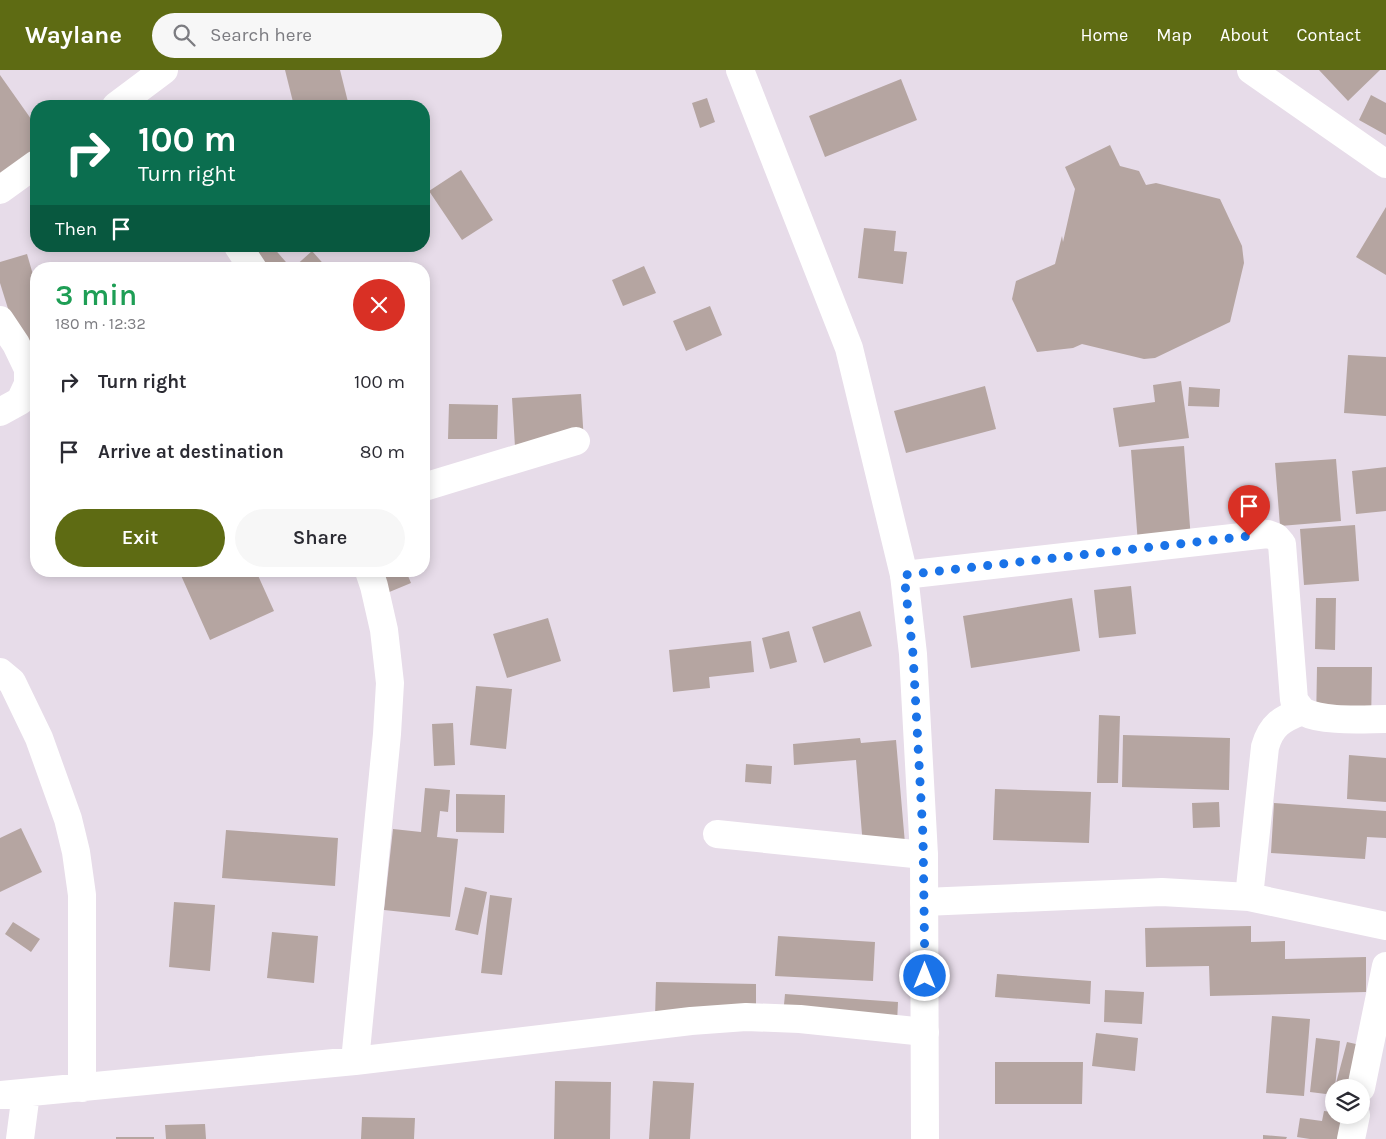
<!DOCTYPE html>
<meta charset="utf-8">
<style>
body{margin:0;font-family:Karla,sans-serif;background:#f7f7f7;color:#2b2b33;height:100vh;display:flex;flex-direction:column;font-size:19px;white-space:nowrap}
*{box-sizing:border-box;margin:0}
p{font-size:16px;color:#7c7c81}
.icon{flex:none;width:28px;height:28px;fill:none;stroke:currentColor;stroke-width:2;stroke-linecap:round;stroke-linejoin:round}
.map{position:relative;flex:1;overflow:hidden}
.side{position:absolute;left:30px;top:192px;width:400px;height:315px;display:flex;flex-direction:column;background:#fff;border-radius:20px;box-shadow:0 2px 12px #0003}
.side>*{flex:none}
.hud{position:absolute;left:30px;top:30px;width:400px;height:152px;border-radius:20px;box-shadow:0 2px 12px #0003;background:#0b6e4f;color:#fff;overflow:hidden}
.tools{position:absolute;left:1325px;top:1009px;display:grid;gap:10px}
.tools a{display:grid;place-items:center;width:45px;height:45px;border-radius:50%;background:#fff;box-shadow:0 2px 12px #0003;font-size:25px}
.pin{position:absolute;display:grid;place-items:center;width:42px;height:42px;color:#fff;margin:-51px -21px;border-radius:50% 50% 50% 0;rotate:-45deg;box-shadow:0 0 5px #0007}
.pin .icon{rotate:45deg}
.me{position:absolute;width:55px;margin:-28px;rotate:0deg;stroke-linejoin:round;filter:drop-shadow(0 0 4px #0008)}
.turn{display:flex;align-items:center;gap:18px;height:105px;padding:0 25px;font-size:22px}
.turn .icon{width:65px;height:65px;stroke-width:2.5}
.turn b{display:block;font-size:35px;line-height:42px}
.then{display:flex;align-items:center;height:48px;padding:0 25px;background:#0003;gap:10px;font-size:19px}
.round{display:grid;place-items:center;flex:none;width:52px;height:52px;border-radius:26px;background:#f7f7f7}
.summary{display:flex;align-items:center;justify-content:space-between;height:85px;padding:0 25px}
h1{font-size:30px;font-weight:600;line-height:38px;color:#1e9e55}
.button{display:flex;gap:10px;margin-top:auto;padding:10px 25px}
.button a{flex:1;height:58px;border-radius:30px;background:#5e6b13;color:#fff;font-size:20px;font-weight:600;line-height:58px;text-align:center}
.button a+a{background:#f7f7f7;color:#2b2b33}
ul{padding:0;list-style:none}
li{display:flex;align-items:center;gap:15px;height:70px;padding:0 25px}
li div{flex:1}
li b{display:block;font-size:19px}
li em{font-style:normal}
header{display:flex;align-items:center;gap:30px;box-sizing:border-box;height:70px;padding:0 25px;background:#5e6b13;color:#fff}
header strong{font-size:24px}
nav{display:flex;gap:28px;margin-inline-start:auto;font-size:18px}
.search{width:350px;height:45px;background:#f7f7f7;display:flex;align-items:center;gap:12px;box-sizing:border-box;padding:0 18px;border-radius:28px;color:#7c7c81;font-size:19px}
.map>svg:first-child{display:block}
.building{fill:#b5a5a1}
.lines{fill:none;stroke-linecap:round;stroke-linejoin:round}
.minor{stroke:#fff;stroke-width:28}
.tertiary{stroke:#fff;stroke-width:28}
.route{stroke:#1a73e8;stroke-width:9;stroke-dasharray:0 16.2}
</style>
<header>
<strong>Waylane</strong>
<div class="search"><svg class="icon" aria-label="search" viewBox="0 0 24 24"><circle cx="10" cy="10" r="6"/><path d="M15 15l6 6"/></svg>Search here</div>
<nav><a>Home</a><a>Map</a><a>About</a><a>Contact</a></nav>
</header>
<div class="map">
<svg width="1386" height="1069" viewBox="0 0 1386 1069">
<rect width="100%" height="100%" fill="#e7dce9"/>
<path class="building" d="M285 0H340L349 36H294Z
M1319 0H1380L1348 31Z
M0 5 36 56V80L0 106Z
M901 9 917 50 825 87 809 46Z
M1371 25 1386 33V65L1359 50Z
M707 28 715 52 700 58 692 33Z
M1110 75 1120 96 1139 101 1146 115 1156 113 1220 129 1242 176 1244 193 1230 252 1155 288 1144 289 1082 274 1073 278 1037 282 1012 229 1016 211 1055 194 1062 166 1063 172 1075 119 1065 97Z
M461 100 493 150 462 170 429 121Z
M1386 137V205L1356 187Z
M864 158 896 161 894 181 907 182 903 214 858 208Z
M241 176H272L292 199H258Z
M312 181 328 199H292Z
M27 184 36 215V272L20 277 0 213V192Z
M644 196 656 223 623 236 612 210Z
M710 236 722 265 686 281 673 251Z
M1348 285 1386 287V346L1344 343Z
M1181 311 1189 368 1119 377 1113 338 1155 332 1153 315Z
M985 316 996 359 906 383 894 341Z
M1189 317 1220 319 1219 337 1188 336Z
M581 324 584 372 515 377 512 328Z
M449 334 498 335 497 369H448Z
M1184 376 1191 470 1138 474 1131 380Z
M1336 389 1341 451 1280 456 1275 393Z
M1386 397V441L1356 444 1352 401Z
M1355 455 1359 511 1304 515 1300 459Z
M179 501H256L274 541 210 570Z
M365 501H406L411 513 375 528Z
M1131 516 1136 564 1099 568 1094 520Z
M1072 528 1080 581 971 598 963 546Z
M1316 528H1336L1335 580 1315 579Z
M860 541 872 576 824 593 812 557Z
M548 548 561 591 507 608 493 564Z
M789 561 797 592 770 599 762 568Z
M751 571 754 602 709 607 710 618 673 622 669 580Z
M1317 597H1372L1371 655H1316Z
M476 616 512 619 506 679 470 675Z
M1099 645 1120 646 1118 713H1097Z
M453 653 455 695 434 696 432 654Z
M1123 665 1230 668 1229 720 1122 717Z
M860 668 861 673 896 670 906 785 864 789 856 690 794 695 793 674Z
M1349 685 1386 688V732L1347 729Z
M746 694 772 696 771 714 745 712Z
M425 718 450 720 448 742 440 741 437 767 458 769 450 847 384 840 393 759 421 762Z
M995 719 1091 722 1089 773 993 770Z
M456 724 505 725 504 763 456 762Z
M1219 732 1220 757 1193 758 1192 733Z
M1274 733 1386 741V768L1367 767 1365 789 1271 783Z
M21 758 42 802 0 822V768Z
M226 760 338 768 335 816 222 808Z
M465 817 487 822 478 865 455 860Z
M490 825 512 828 502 905 481 903Z
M174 832 215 835 210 901 169 897Z
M13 852 40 869 31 882 5 864Z
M1251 856V872L1285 871V889L1366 887V922L1210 926 1209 896 1146 897 1145 858Z
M272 862 318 866 314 913 267 908Z
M778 866 875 872 873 911 775 906Z
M997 904 1091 911 1090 934 995 927Z
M656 912 756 914V949L655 947Z
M1105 920 1144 922 1142 954 1104 952Z
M785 924 898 932 897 953 783 945Z
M1272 946 1310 949 1304 1026 1266 1023Z
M1096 963 1138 968 1135 1001 1092 996Z
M1316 968 1340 971 1335 1017 1347 972 1369 977 1358 1018H1334V1025L1310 1022Z
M995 992H1083L1082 1034H995Z
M555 1011 611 1012 610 1069H554Z
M653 1011 694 1013 690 1069H649Z
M1324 1041 1334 1042V1045H1352L1348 1069H1310L1297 1067 1300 1048 1322 1051Z
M362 1047 415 1048 414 1069H361Z
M205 1054 206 1069H166L165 1055Z
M1263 1065 1287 1067 1286 1069H1263Z
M116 1067H154V1069H116Z"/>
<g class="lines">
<path class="minor" d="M1251 0 1386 94
M116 36 164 0
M0 120 36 94
M238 176 253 199
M0 250 16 274 28 299V314L20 331 0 342
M424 417 576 371
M904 505 1268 464 1276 467 1282 474 1294 630C1297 634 1300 639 1304 642 1323 652 1364 649 1386 649
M0 602 12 612 39 668 68 749 76 782 82 825V1018
M717 764 924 785
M1249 827 1265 677C1271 655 1282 649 1302 641
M924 832 1162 822 1249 827 1386 856
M355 991 387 664 390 613 384 560 374 516 369 501
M1361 1018 1386 896
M0 1025 355 991 691 951 746 947 800 949 925 962
M20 1069 26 1023
M1351 1069 1356 1045"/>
<path class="tertiary" d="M740 0 849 278 904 505 913 584 924 785 925 1069"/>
</g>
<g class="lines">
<path class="route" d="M925 906 923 766 913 584 904 505 1249 466"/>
</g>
</svg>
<div class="tools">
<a><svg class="icon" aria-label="layers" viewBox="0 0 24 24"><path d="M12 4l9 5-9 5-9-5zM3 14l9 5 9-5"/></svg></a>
</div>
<div class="pin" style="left:1249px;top:466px;background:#d93025"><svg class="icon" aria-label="arrive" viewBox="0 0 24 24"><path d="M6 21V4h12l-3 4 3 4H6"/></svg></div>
<svg class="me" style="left:925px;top:906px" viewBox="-20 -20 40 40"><circle r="17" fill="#1a73e8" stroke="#fff" stroke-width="3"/><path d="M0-11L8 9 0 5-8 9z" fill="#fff"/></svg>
<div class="hud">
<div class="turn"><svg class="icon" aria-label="right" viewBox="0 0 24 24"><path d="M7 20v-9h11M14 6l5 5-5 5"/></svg><div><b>100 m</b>Turn right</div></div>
<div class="then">Then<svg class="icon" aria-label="arrive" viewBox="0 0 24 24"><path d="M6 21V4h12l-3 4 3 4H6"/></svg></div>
</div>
<section class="side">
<div class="summary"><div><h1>3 min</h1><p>180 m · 12:32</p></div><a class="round" style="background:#d93025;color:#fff"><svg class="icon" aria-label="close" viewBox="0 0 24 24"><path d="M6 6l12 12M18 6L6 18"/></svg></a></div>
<ul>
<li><svg class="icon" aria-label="right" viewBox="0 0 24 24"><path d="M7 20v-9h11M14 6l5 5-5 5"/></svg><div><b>Turn right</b></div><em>100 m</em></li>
<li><svg class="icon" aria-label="arrive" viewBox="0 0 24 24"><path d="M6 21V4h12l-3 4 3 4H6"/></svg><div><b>Arrive at destination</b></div><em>80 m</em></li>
</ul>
<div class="button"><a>Exit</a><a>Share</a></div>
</section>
</div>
